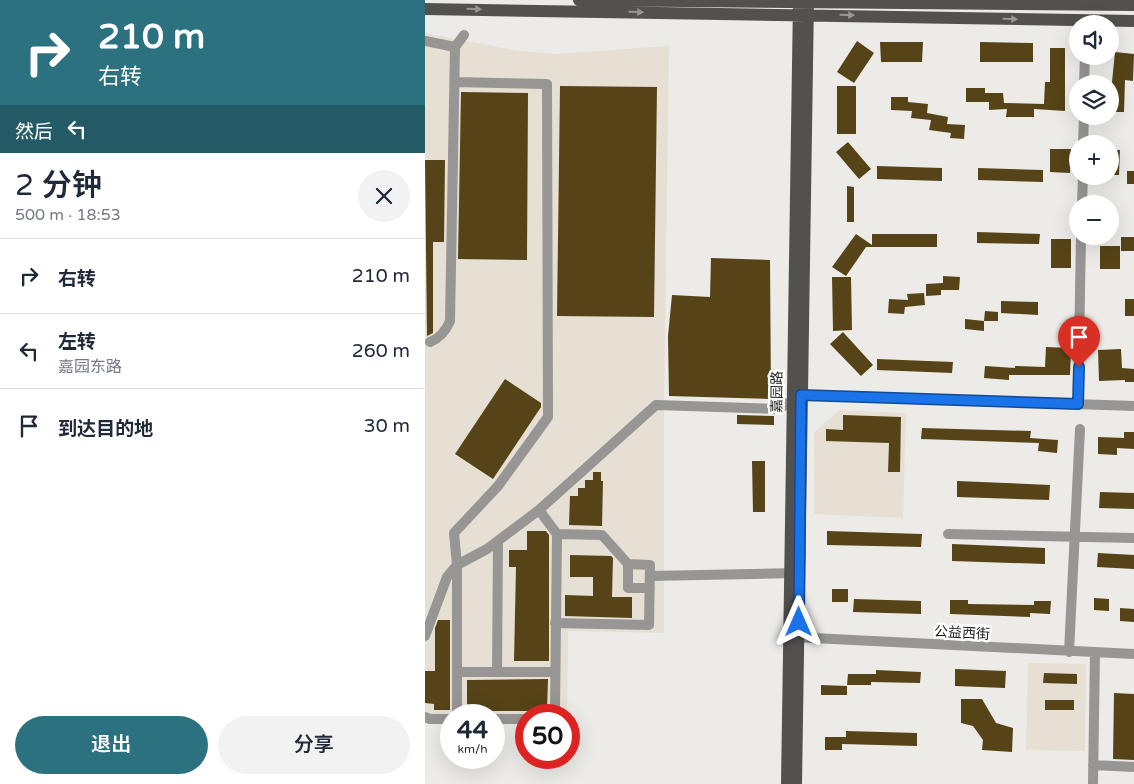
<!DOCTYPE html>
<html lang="zh">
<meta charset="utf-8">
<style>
body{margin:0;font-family:"Varela Round","Noto Sans SC",sans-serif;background:#f2f2f3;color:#1f2937;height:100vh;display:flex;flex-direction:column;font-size:19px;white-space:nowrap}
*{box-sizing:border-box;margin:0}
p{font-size:16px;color:#747a83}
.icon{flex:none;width:28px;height:28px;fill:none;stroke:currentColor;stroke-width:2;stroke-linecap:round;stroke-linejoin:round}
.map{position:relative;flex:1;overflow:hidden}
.sheet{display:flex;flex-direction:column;background:#fff;width:425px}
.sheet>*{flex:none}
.banner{background:#2c7180;color:#fff;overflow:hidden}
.fabs{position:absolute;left:644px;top:15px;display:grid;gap:10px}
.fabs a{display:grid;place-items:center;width:50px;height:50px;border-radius:50%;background:#fff;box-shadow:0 5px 20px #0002;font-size:25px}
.speed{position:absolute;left:15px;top:704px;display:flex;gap:10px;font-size:25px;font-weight:700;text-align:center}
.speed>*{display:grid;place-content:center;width:65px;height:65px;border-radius:50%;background:#fff;box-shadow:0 5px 20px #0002;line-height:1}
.speed small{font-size:12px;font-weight:400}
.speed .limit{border:8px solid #d22;background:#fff;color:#111}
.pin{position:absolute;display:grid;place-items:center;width:42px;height:42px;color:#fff;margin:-51px -21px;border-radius:50% 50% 50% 0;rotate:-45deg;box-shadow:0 0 5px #0007}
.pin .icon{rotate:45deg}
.me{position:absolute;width:55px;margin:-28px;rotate:0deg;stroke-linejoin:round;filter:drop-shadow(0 0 4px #0008)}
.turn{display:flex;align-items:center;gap:18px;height:105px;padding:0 15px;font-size:22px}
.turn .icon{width:65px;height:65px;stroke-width:2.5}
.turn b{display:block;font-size:35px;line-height:42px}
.then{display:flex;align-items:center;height:48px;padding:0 15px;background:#0003;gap:10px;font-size:19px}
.round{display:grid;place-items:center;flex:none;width:52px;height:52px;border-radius:26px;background:#f2f2f3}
.summary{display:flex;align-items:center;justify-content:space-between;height:85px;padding:0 15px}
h1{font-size:30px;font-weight:600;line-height:38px}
.cta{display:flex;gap:10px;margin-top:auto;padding:10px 15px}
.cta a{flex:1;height:58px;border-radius:30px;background:#2c7180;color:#fff;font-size:20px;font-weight:600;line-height:58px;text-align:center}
.cta a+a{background:#f2f2f3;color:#1f2937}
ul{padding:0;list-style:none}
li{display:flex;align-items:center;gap:15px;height:75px;padding:0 15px;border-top:1px solid #e0e1e3}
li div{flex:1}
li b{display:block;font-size:19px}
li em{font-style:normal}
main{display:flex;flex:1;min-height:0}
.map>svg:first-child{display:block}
.built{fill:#e5dfd4}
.building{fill:#564317}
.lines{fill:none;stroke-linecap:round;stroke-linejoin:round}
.minor{stroke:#979694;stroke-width:10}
.major{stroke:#53514e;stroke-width:12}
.oneway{fill:#989795}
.route-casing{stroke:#114b97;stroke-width:12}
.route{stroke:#1a73e8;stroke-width:9}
.labels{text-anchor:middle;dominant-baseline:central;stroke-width:5;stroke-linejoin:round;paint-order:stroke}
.street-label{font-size:14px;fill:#201f1e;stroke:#fff}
</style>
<main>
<section class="sheet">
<div class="banner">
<div class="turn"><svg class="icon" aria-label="right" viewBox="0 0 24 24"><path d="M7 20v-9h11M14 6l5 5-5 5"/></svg><div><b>210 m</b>右转</div></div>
<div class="then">然后<svg class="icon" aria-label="left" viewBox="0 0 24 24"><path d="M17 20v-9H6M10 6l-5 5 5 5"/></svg></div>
</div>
<div class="summary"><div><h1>2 分钟</h1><p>500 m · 18:53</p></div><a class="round"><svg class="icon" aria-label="close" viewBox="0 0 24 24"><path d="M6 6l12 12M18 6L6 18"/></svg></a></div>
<ul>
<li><svg class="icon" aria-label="right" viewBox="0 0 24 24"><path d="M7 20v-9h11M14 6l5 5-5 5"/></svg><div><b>右转</b></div><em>210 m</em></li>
<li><svg class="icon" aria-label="left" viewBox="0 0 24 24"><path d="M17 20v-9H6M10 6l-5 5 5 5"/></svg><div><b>左转</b><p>嘉园东路</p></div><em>260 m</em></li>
<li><svg class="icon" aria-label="arrive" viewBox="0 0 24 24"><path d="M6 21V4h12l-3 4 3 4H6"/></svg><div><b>到达目的地</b></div><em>30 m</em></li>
</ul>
<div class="cta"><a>退出</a><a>分享</a></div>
</section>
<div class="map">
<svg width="709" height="784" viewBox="0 0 709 784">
<rect width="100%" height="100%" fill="#edebe7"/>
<path class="built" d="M0 33 89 50 129 54 244 46 239 406V633L143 631 142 715H26V723H0Z
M414 410 481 413 478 518 389 514V433Z
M603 663 661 664 660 751 601 750Z"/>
<path class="building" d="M432 41 449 53 429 83 412 72Z
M455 42H498L497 62H456Z
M555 42 608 43V62H555Z
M625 48H640V111L609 109V117H581L582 109 564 110V102H541V88H560V93H578L579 103 619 104 620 82H625Z
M690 52 709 54 708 81 700 80 699 112H685V82H687Z
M135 86 232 87 229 317 132 316Z
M412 86H431V134H412Z
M36 92 103 93 102 260 33 259Z
M466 97H483V102L503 104 502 113 523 117 522 124 540 125 539 139 525 138 526 133 504 130 506 120 486 118 487 111 466 110Z
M423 142 446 169 434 179 411 152Z
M625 149H646L645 173 625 172Z
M685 150H695L694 175H685Z
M0 160H20L19 242H8V333L2 336Z
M452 166 517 168V181L452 179Z
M553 168 618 170V182L553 180Z
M702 171H709V184H702Z
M422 186 429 187V222H422Z
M552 232 615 234 614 244 552 243Z
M431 234 447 245V234H512V247H441L421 276 407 267Z
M696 237H709V251H696Z
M626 239H646V268H626Z
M675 246H695V269H675Z
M286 258 345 260 346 399 244 396 243 336 247 295 285 297Z
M518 276 535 277 534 290H516V295L501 296V284L518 283Z
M407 277H426L427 330 408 331Z
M499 293 500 305 480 307 479 314 463 313 464 299 483 300 482 294Z
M700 299H709V316H700Z
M576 301 613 302V315L576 313Z
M560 311 573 312V321H559Z
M540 319 559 321V331L540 329Z
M418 332 448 365 436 376 405 344Z
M621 347 646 348 645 375H584V380L559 378 560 366 590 368V366L620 367Z
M696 349 697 368 709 369V382H700V380L674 381 673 350Z
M452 359 528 362 527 373 452 370Z
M80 379 116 403V407L68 479 30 454Z
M312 415 349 416V425L312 424Z
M418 415 476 417 475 472H463L464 443 401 441V429L418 430Z
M497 428 606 431 605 438 633 440 632 453 613 451 614 443 496 439Z
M699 432H709V449L692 448V455L673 454V437L699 438Z
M327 461H340V512H328Z
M168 472H176V481H178L177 526 144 525 145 496H153V488H160V480H168Z
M532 481 625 485 624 500 532 497Z
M675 492 709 493V509L674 508Z
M102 531H121L124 535V661H89L91 567H84V550H102Z
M402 531 497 534 496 547 402 545Z
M527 544 620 548V564L527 561Z
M673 553 709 555V569L672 567Z
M145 555 186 556 188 558 187 597H207V618L140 616V595L168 596V577H145Z
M407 589H423V602H407Z
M669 598 684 599V611L669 610Z
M429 599 496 601V614L428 612Z
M525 600H543V604L609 605V601H626L625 614 605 613V617L525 614Z
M695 608 709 609V622L695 621Z
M13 620H25V710H9V704L0 703V671H10V628Z
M530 669 581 671 580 688 530 686Z
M451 670 496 672 495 683 446 682V685H422L423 674H451Z
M619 673 652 674V684L618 683Z
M123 679 122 711H42V680Z
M396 685 422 686V695H396Z
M689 693 709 694V760L688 759Z
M536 699H557L571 723 588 728 587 752 557 750 558 740 548 726 536 723Z
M620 700H649V710H620Z
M421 731 492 733V746L417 744V750H400V737H421Z"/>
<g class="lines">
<path class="minor" d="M0 41 30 47 25 321C21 331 15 338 5 342
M30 47 39 35
M30 82 122 84 123 417 73 486 29 533 32 565V715
M659 84 660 56
M658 144 659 116
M657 204 658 176
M653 404 656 236
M114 510 132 534 177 535 203 564V588H225
M523 534 709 538
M225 576 371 573
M130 623 224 625 225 565 203 564
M0 636 22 577 32 565 62 549 114 510 231 405 354 409 376 395 709 406
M368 637 709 654
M644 652 655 429
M32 672H130
M72 672 73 541
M128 715 130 708 132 534
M0 717 5 719H26
M69 719H101
M668 765 709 767
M668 784 670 653"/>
<path class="major" d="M154 0 709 5
M0 9 709 21
M362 784 374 0
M371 784 383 0"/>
</g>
<defs><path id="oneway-solid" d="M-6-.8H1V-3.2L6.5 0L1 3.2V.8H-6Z" transform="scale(1.25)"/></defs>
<g class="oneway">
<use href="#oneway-solid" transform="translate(49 9) rotate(1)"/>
<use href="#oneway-solid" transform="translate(211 12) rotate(1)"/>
<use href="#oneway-solid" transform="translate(422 15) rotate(1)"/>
<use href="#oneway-solid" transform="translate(585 19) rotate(1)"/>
</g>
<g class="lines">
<defs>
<path id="route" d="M374 622 376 395 653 404 654 367"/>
</defs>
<use href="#route" class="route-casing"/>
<use href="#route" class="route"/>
</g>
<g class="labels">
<g class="street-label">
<text transform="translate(352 392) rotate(-89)">嘉园路</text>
<text transform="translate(537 633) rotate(3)">公益西街</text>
</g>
</g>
</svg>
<div class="fabs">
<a><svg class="icon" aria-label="sound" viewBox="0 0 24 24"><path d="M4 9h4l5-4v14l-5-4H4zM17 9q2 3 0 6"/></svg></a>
<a><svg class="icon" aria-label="layers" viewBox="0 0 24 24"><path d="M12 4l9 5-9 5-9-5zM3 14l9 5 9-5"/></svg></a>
<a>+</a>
<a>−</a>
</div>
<div class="speed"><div>44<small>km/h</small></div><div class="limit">50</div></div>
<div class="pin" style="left:654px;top:367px;background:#d93025"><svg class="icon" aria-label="arrive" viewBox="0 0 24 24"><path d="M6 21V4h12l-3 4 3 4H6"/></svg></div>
<svg class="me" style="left:374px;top:622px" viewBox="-20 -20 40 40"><path d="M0-17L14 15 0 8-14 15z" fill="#1a73e8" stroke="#fff" stroke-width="4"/></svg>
</div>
</main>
